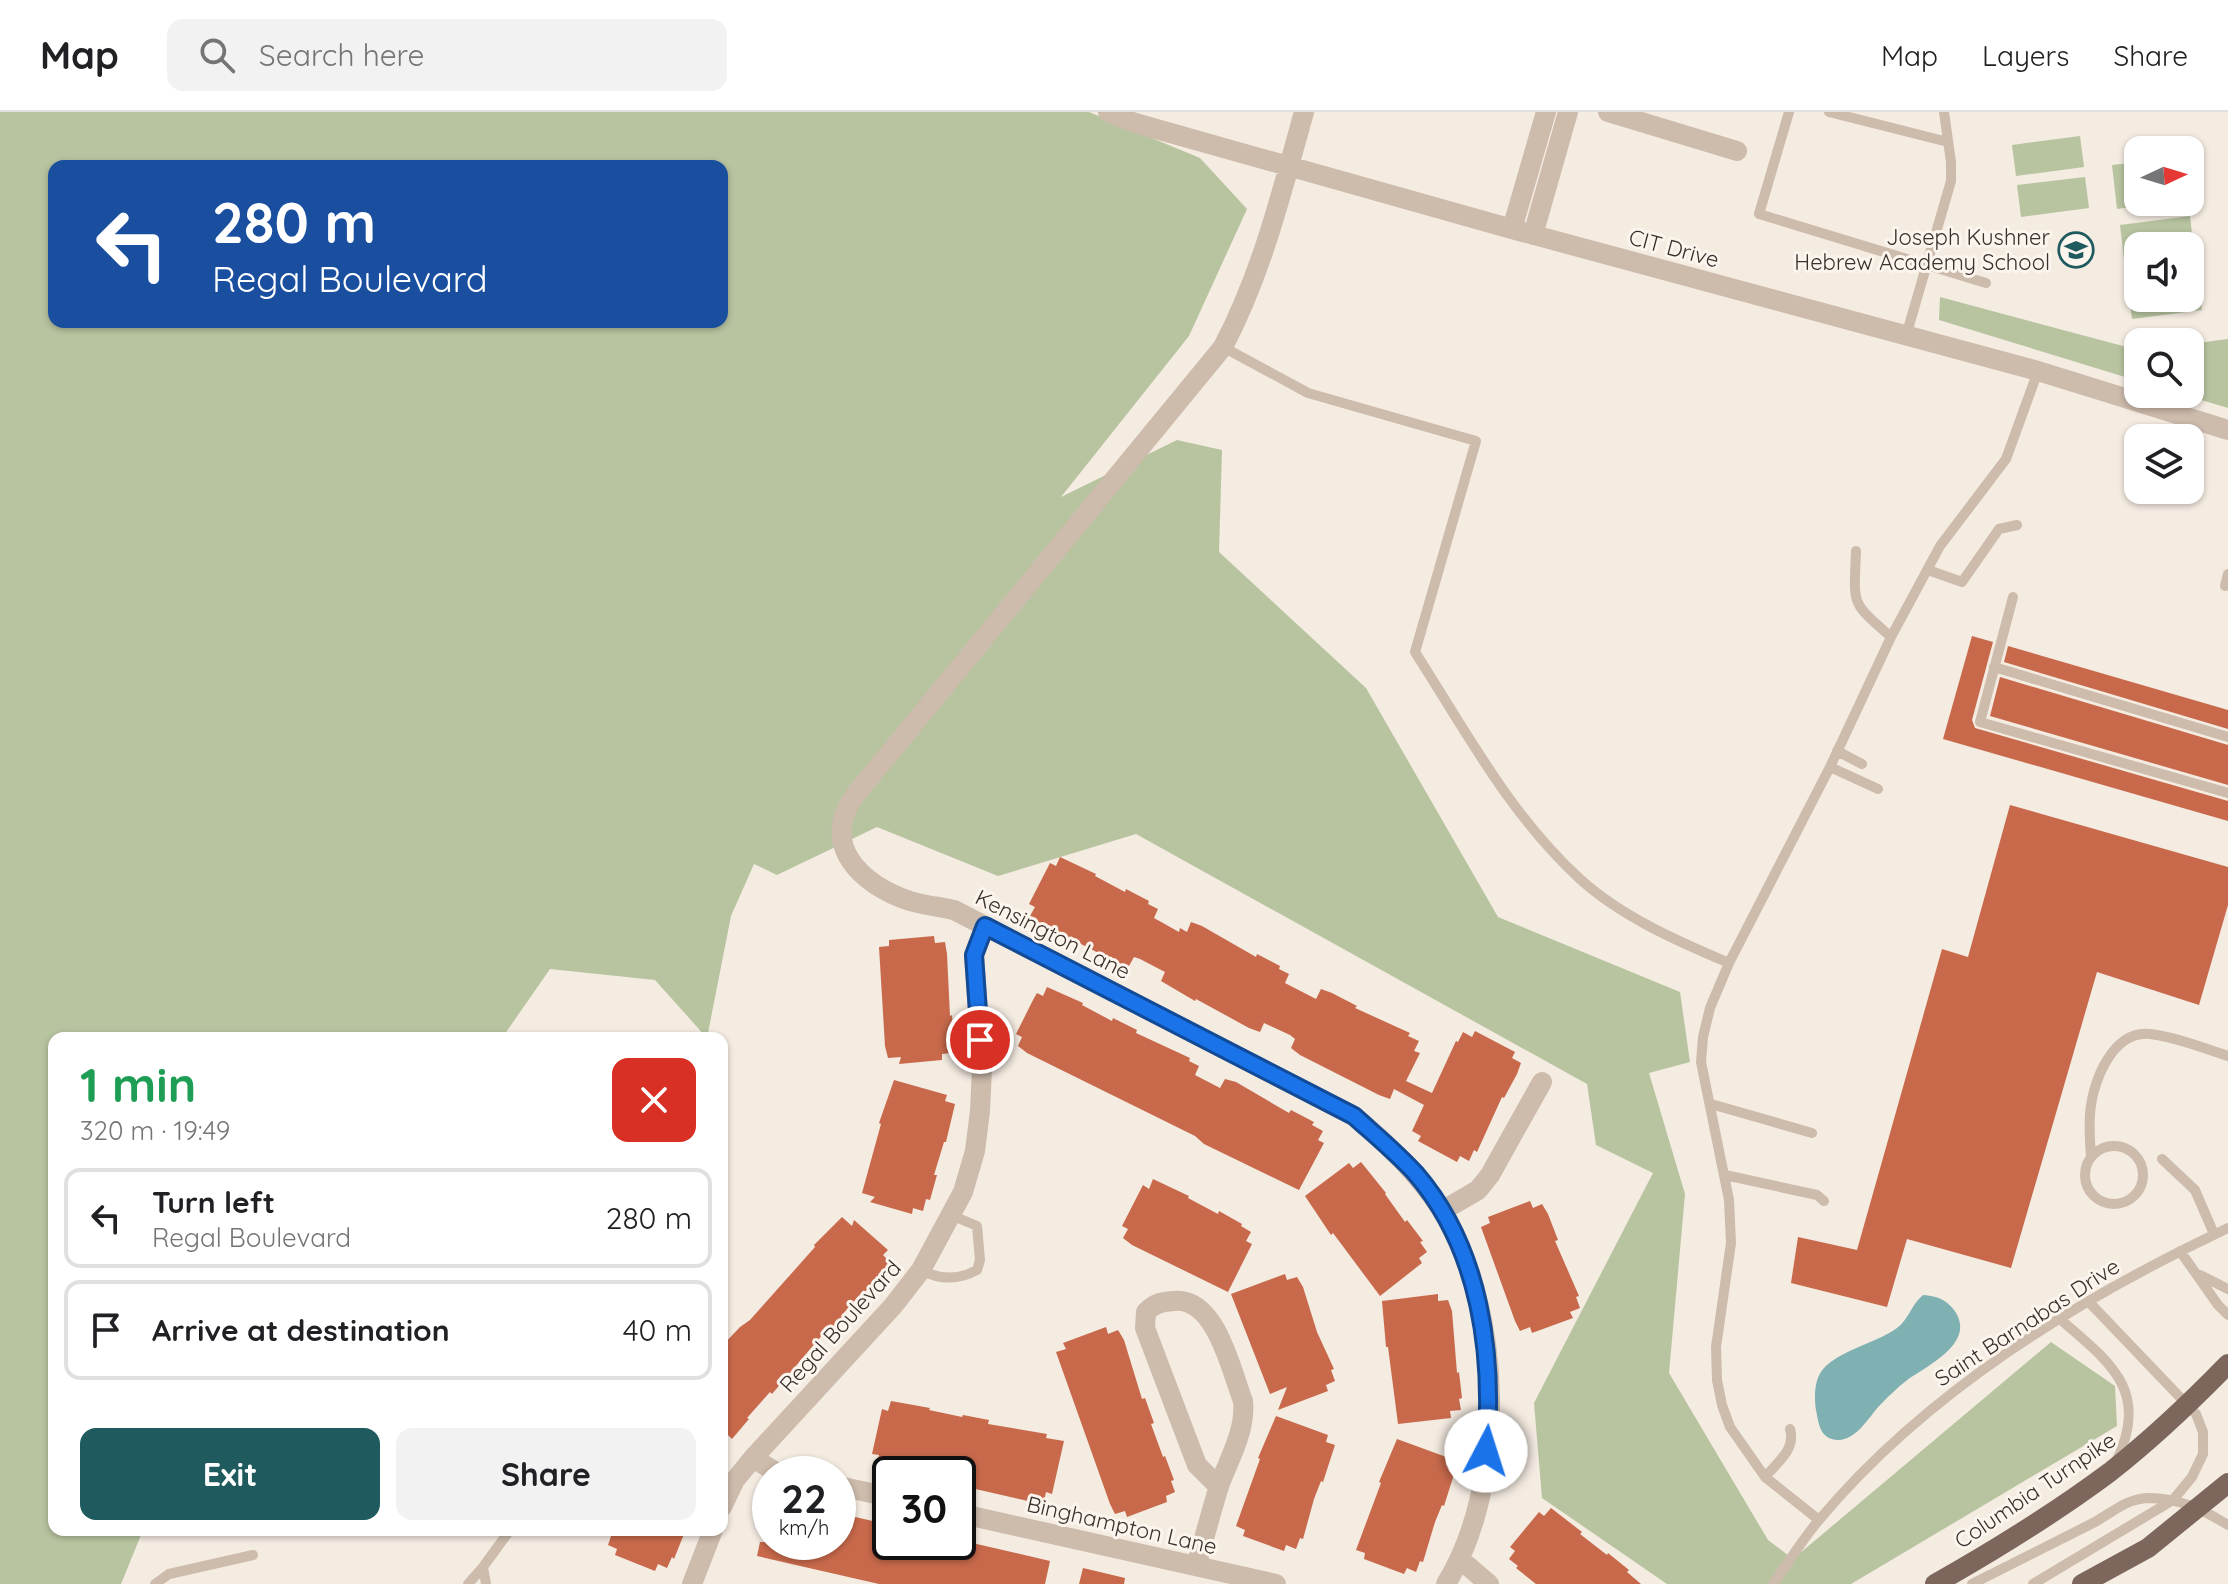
<!DOCTYPE html>
<meta charset="utf-8">
<style>
body{margin:0;font-family:Quicksand,sans-serif;background:#f2f2f2;color:#202124;height:100vh;display:flex;flex-direction:column;font-size:30px;white-space:nowrap}
*{box-sizing:border-box;margin:0}
p{font-size:26px;color:#757577}
.icon{flex:none;width:44px;height:44px;fill:none;stroke:currentColor;stroke-width:2;stroke-linecap:round;stroke-linejoin:round}
.map{position:relative;flex:1;overflow:hidden}
.sheet{position:absolute;left:48px;top:920px;width:680px;height:504px;display:flex;flex-direction:column;background:#fff;border-radius:16px;box-shadow:0 2px 6px #0004}
.sheet>*{flex:none}
.hud{position:absolute;left:48px;top:48px;width:680px;height:168px;border-radius:16px;box-shadow:0 2px 6px #0004;background:#1a4fa0;color:#fff;overflow:hidden}
.needle{width:52px;rotate:86deg}
.controls{position:absolute;left:2124px;top:24px;display:grid;gap:16px}
.controls a{display:grid;place-items:center;width:80px;height:80px;border-radius:16px;background:#fff;box-shadow:0 2px 6px #0004;font-size:40px}
.speed{position:absolute;left:752px;top:1344px;display:flex;gap:16px;font-size:40px;font-weight:700;text-align:center}
.speed>*{display:grid;place-content:center;width:104px;height:104px;border-radius:50%;background:#fff;box-shadow:0 2px 6px #0004;line-height:1}
.speed small{font-size:20px;font-weight:400}
.speed .limit{border:4px solid #111;border-radius:12px;background:#fff;color:#111}
.pin{position:absolute;display:grid;place-items:center;width:68px;height:68px;color:#fff;margin:-34px;border:4px solid #fff;border-radius:50%;box-shadow:0 2px 8px #0007}
.me{position:absolute;width:88px;margin:-44px;rotate:5deg;stroke-linejoin:round;filter:drop-shadow(0 0 6px #0008)}
.turn{display:flex;align-items:center;gap:28px;height:168px;padding:0 32px;font-size:36px}
.turn .icon{width:104px;height:104px;stroke-width:2.5}
.turn b{display:block;font-size:56px;line-height:68px}
.round{display:grid;place-items:center;flex:none;width:84px;height:84px;border-radius:16px;background:#f2f2f2}
.head{display:flex;align-items:center;justify-content:space-between;height:136px;padding:0 32px}
h1{font-size:48px;font-weight:800;line-height:60px;color:#1e9e55}
.cta{display:flex;gap:16px;margin-top:auto;padding:16px 32px}
.cta a{flex:1;height:92px;border-radius:16px;background:#1f5a5e;color:#fff;font-size:32px;font-weight:800;line-height:92px;text-align:center}
.cta a+a{background:#f2f2f2;color:#202124}
ul{padding:0;list-style:none}
li{display:flex;align-items:center;gap:24px;height:100px;margin:0 16px 12px;padding:0 16px;border:4px solid #e0e0e0;border-radius:16px}
li div{flex:1}
li b{display:block;font-size:30px}
li em{font-style:normal}
header{display:flex;align-items:center;gap:48px;box-sizing:border-box;height:112px;padding:0 40px;background:#fff;border-bottom:2px solid #e0e0e0}
header strong{font-size:38px}
nav{display:flex;gap:44px;margin-inline-start:auto;font-size:28px}
.search{width:560px;height:72px;background:#f2f2f2;display:flex;align-items:center;gap:20px;box-sizing:border-box;padding:0 28px;border-radius:16px;color:#757577;font-size:30px}
.map>svg:first-child{display:block}
.green{fill:#b8c4a0;fill-rule:evenodd}
.water{fill:#7fb0b2}
.building{fill:#c8694b}
.lines{fill:none;stroke-linecap:round;stroke-linejoin:round}
.lane{stroke:#cdbbac;stroke-width:10}
.street{stroke:#cdbbac;stroke-width:20}
.primary{stroke:#7d675c;stroke-width:20}
.route-casing{stroke:#114b97;stroke-width:20}
.route{stroke:#1a73e8;stroke-width:14}
.labels{text-anchor:middle;dominant-baseline:central;stroke-width:6;stroke-linejoin:round;paint-order:stroke}
.poi-label{font-size:22px;fill:#3b302b;stroke:#fbf5ee;text-anchor:end}
.street-label{font-size:22px;fill:#3b302b;stroke:#fbf5ee}
</style>
<header>
<strong>Map</strong>
<div class="search"><svg class="icon" aria-label="search" viewBox="0 0 24 24"><circle cx="10" cy="10" r="6"/><path d="M15 15l6 6"/></svg>Search here</div>
<nav><a>Map</a><a>Layers</a><a>Share</a></nav>
</header>
<div class="map">
<svg width="2228" height="1472" viewBox="0 0 2228 1472">
<rect width="100%" height="100%" fill="#f4ebe1"/>
<path class="green" d="M0 0H1089L1200 46 1247 97 1189 224 1061 385 1177 328 1222 338 1219 440 1366 576 1498 805 1680 880 1690 950 1649 961 1685 1082 1669 1261 1768 1428 1793 1447 2051 1230 2115 1274 2117 1314 1851 1472H1667L1542 1386 1534 1291 1653 1061 1596 1033 1587 972 1136 722 998 764 877 715 777 763 754 752 731 804 707 926 655 868 550 857 502 926H54V1418H143L121 1472H0ZM54 54H722V210H54Z
M2080 24 2084 55 2016 64 2012 33Z
M2138 50V90H2170L2117 97 2112 53Z
M2085 65 2089 96 2021 105 2017 73Z
M2190 104 2195 148H2190V134H2138V155L2125 157 2120 113Z
M2197 155 2202 198 2132 207 2126 164 2138 163V186H2190V156Z
M1940 185 2138 238V269L1939 208Z
M2228 227V296L2181 282H2190V232Z"/>
<path class="water" d="M1923 1183C1936 1184 1946 1187 1954 1198 1978 1231 1926 1254 1906 1269 1898 1275 1890 1283 1883 1290 1870 1302 1858 1328 1838 1328 1820 1327 1819 1313 1816 1298 1814 1283 1814 1264 1827 1253 1847 1236 1876 1231 1897 1216 1909 1207 1911 1193 1923 1183Z"/>
<path class="building" d="M1972 524 1993 530 1972 608 1975 616 2228 689V709L1943 627Z
M2008 534 2228 598V617L2004 550Z
M2000 565 2228 633V673L1990 604Z
M2010 693 2228 755V793L2199 893 2097 860 2011 1156 1907 1127 1887 1195 1791 1171 1798 1125 1857 1138 1942 837 1968 845Z
M1060 745 1096 762 1095 764 1125 780 1126 777 1149 789 1148 792 1158 797 1154 806 1179 820 1180 816 1187 820 1191 810 1202 814 1256 845 1257 842 1280 854 1279 857 1289 862 1285 871 1316 887 1321 877 1332 881 1357 894 1355 896 1410 921 1408 924 1419 929 1414 939 1420 941 1406 969 1432 981 1456 929 1458 930 1463 920 1472 925 1475 919 1515 940 1512 946 1521 951 1517 962 1504 986 1502 985 1477 1040 1474 1038 1469 1049 1460 1044 1457 1050 1418 1029 1421 1024 1412 1019 1424 993 1394 977 1390 987 1379 983 1300 943 1291 936 1295 927 1290 923 1264 911 1260 920 1249 916 1196 887 1195 889 1161 869 1165 860 1140 847 1134 845 1129 854 1118 851 1040 811 1030 804 1035 795 1029 792 1050 751 1056 754Z
M934 824 935 831 945 830 947 842 950 904 952 903 954 929 951 930 952 941 942 942V948L899 952 901 945 888 946 885 934 879 835 889 834V828Z
M1047 875 1083 891 1082 893 1112 909 1113 906 1137 918 1136 921 1190 946 1189 949 1199 954 1195 963 1220 976 1225 967 1236 970 1289 1001 1291 998 1314 1010 1312 1013 1323 1019 1318 1028 1324 1031 1299 1078 1204 1032 1195 1024 1027 941 1018 934 1022 925 1016 922 1033 888 1037 881 1043 884Z
M894 968 947 983 945 989 955 992 946 1030H944L934 1063H937L930 1088 926 1087 923 1099 913 1096 912 1102 870 1090 875 1085 862 1081 881 1012 879 1011Z
M1361 1050 1386 1081 1385 1082 1405 1110 1407 1108 1423 1129 1420 1130 1427 1140 1419 1146 1422 1151 1380 1184 1333 1121 1331 1123 1305 1084 1349 1051 1353 1056Z
M1153 1067 1189 1084 1188 1086 1218 1102 1219 1099 1242 1112 1241 1114 1251 1120 1246 1129 1252 1132 1228 1180 1132 1133 1123 1126 1128 1117 1122 1114 1143 1073 1149 1077Z
M1530 1089 1533 1096 1542 1092 1548 1102 1558 1128 1555 1129 1579 1184 1576 1185 1580 1196 1570 1200 1573 1206 1532 1221 1530 1215 1520 1219 1515 1209 1481 1115 1490 1111 1488 1105Z
M842 1105 852 1114 854 1108 888 1138 883 1143 890 1150 865 1180 864 1178 841 1204 842 1205 825 1224 823 1222 772 1282 770 1280 747 1306 749 1307 732 1327 722 1317V1234L740 1215 750 1208 815 1135 814 1133Z
M1285 1162 1287 1168 1297 1165 1303 1175 1317 1220 1334 1257 1331 1258 1335 1269 1326 1273 1328 1279 1278 1298 1287 1275 1270 1282 1231 1182Z
M1438 1182V1189L1448 1188 1452 1199 1457 1261 1459 1260 1462 1286 1459 1287 1461 1298 1450 1299 1451 1306 1398 1312 1388 1235H1386L1382 1189Z
M1106 1215 1108 1222 1118 1218 1124 1228 1142 1287 1145 1286 1154 1311 1151 1312 1163 1345 1165 1344 1174 1368 1171 1369 1175 1380 1166 1384 1167 1390 1127 1405 1125 1399 1115 1402 1110 1392 1056 1240 1066 1237 1063 1231Z
M891 1289 930 1296 929 1298 962 1305 963 1303 989 1308 988 1312 1047 1322 1046 1326 1064 1329 1052 1382 1046 1380 1044 1390H1032L958 1373V1362H907L876 1353 879 1343 872 1342 882 1297 888 1299Z
M1276 1304 1328 1323 1326 1330 1335 1333 1323 1370 1321 1369 1314 1387 1303 1427 1300 1426 1296 1437 1286 1433 1284 1439 1243 1424 1245 1418 1236 1414 1260 1347 1258 1346Z
M1397 1327 1449 1346 1446 1353 1456 1356 1444 1394 1442 1393 1435 1410 1423 1450 1420 1449 1416 1460 1407 1456 1404 1462 1364 1447 1365 1441 1356 1438 1381 1371 1379 1370Z
M1551 1396 1582 1420 1580 1422 1607 1443 1608 1441 1629 1458 1627 1460 1641 1472H1536L1516 1456 1518 1454 1509 1447 1515 1439 1510 1435 1539 1400 1544 1404Z
M838 1401 890 1413V1430L893 1432 924 1438 926 1430H968L1050 1449 1045 1472H879L757 1444 760 1430H838Z
M613 1418H674L684 1422 674 1447 672 1445 667 1456 658 1452 655 1459 615 1443 617 1437 608 1433Z
M1083 1456 1125 1466 1124 1472H1079Z"/>
<g class="lines">
<path class="lane" d="M1789 0 1759 102 1986 171
M1829 0 1948 30
M1906 224 1951 69V50L1944 0
M1223 235 1308 281 1476 329 1415 540C1465 618 1510 703 1580 767 1622 805 1677 829 1729 851
M1856 439C1854 494 1850 489 1891 525
M1928 458 1962 470 1999 417 2017 413
M2225 474 2228 462
M2013 485 1980 610 2228 681
M1994 555 2228 625
M1837 639 1862 652
M1830 655 1878 677
M1711 992 1812 1021
M2085 1063a29 29 0 1 1 58 0a29 29 0 1 1-58 0Z
M2091 1045C2090 1031 2089 1016 2090 1002 2092 971 2112 918 2150 922 2176 925 2203 936 2228 944
M2162 1047 2195 1078 2214 1122
M1725 1063 1817 1083 1824 1089
M2180 1139 2218 1193 2228 1203
M921 1158C940 1168 959 1168 977 1158L980 1148 977 1114 951 1103
M2200 1163 2228 1177
M2060 1207C2109 1250 2150 1277 2117 1348
M1765 1365C1778 1350 1796 1337 1790 1317
M1819 1408 1765 1365 1730 1315 1722 1293 1717 1268 1716 1235 1731 1131 1729 1088 1701 950 1703 925 1710 896 1729 851 1830 655 1891 525 1940 434 2006 347 2038 259
M483 1455 510 1418
M155 1472 169 1462 253 1443
M468 1472 483 1455 486 1472
M1773 1472C1788 1451 1802 1428 1819 1408 1927 1279 2078 1187 2228 1116
M1972 1472C2012 1452 2052 1432 2093 1411 2112 1401 2125 1387 2148 1386 2179 1386 2202 1397 2228 1413
M2033 1472 2173 1388 2192 1365 2203 1342V1320L2196 1302 2088 1189"/>
<path class="street" d="M1108 0 1135 11 1512 117 2038 259 2228 318
M1304 0C1282 79 1262 161 1223 235L856 682C818 732 861 773 910 789 924 793 940 795 954 798L1354 1004C1387 1032 1417 1060 1441 1097 1503 1198 1508 1371 1446 1472
M1608 0 1737 39
M1512 117 1546 0
M1533 123 1568 0
M1442 1099 1478 1078 1490 1063 1542 970
M753 1346 776 1360 786 1362
M838 1374 890 1385
M722 1395 735 1368 753 1346 893 1194 921 1158 963 1080 975 1039 980 999 982 957 974 843 985 814
M958 1401 1276 1472
M1461 1448 1489 1472
M1196 1454C1204 1428 1211 1400 1219 1374 1229 1347 1246 1319 1243 1289 1231 1258 1216 1185 1174 1189 1161 1190 1155 1191 1146 1200L1145 1216 1197 1353 1219 1375
M692 1472 713 1418"/>
<path class="primary" d="M1935 1472C1995 1438 2055 1401 2110 1360 2152 1327 2191 1290 2228 1252
M2082 1472 2148 1436 2228 1371"/>
</g>
<g class="lines">
<defs>
<path id="route" d="M980 928 974 843 985 814 1354 1004C1375 1023 1397 1041 1416 1062 1481 1138 1494 1243 1486 1339"/>
</defs>
<use href="#route" class="route-casing"/>
<use href="#route" class="route"/>
</g>
<defs>
<symbol id="school-ring" viewBox="-11 -11 22 22"><circle r="9.5" fill="#fbf5ee" stroke="#1f5a5e" stroke-width="1.5"/><path d="M0-5L7-2L0 1L-7-2ZM-4 1L0 2.5L4 1V4Q0 6-4 4Z" fill="#1f5a5e"/></symbol>
</defs>
<g fill-rule="evenodd">
<use href="#school-ring" x="2056" y="118" width="40" height="40"/>
</g>
<g class="labels">
<g class="poi-label">
<text x="2050" y="125">Joseph Kushner<tspan x="2050" dy="25">Hebrew Academy School</tspan></text>
</g>
<g class="street-label">
<text transform="translate(1674 136) rotate(15)">CIT Drive</text>
<text transform="translate(1053 822) rotate(27)">Kensington Lane</text>
<text transform="translate(2027 1210) rotate(-33)">Saint Barnabas Drive</text>
<text transform="translate(840 1214) rotate(-48)">Regal Boulevard</text>
<text transform="translate(2035 1378) rotate(-34)">Columbia Turnpike</text>
<text transform="translate(1122 1413) rotate(13)">Binghampton Lane</text>
</g>
</g>
</svg>
<div class="controls">
<a><svg class="needle" viewBox="-14 -14 28 28"><path d="M0-13l5 13h-10z" fill="#e53935"/><path d="M0 13l5-13h-10z" fill="#757577"/></svg></a>
<a><svg class="icon" aria-label="sound" viewBox="0 0 24 24"><path d="M4 9h4l5-4v14l-5-4H4zM17 9q2 3 0 6"/></svg></a>
<a><svg class="icon" aria-label="search" viewBox="0 0 24 24"><circle cx="10" cy="10" r="6"/><path d="M15 15l6 6"/></svg></a>
<a><svg class="icon" aria-label="layers" viewBox="0 0 24 24"><path d="M12 4l9 5-9 5-9-5zM3 14l9 5 9-5"/></svg></a>
</div>
<div class="speed"><div>22<small>km/h</small></div><div class="limit">30</div></div>
<div class="pin" style="left:980px;top:928px;background:#d93025"><svg class="icon" aria-label="arrive" viewBox="0 0 24 24"><path d="M6 21V4h12l-3 4 3 4H6"/></svg></div>
<svg class="me" style="left:1486px;top:1339px" viewBox="-20 -20 40 40"><circle r="19" fill="#fff"/><path d="M0-13L10 11 0 6-10 11z" fill="#1a73e8"/></svg>
<div class="hud">
<div class="turn"><svg class="icon" aria-label="left" viewBox="0 0 24 24"><path d="M17 20v-9H6M10 6l-5 5 5 5"/></svg><div><b>280 m</b>Regal Boulevard</div></div>
</div>
<section class="sheet">
<div class="head"><div><h1>1 min</h1><p>320 m · 19:49</p></div><a class="round" style="background:#d93025;color:#fff"><svg class="icon" aria-label="close" viewBox="0 0 24 24"><path d="M6 6l12 12M18 6L6 18"/></svg></a></div>
<ul>
<li><svg class="icon" aria-label="left" viewBox="0 0 24 24"><path d="M17 20v-9H6M10 6l-5 5 5 5"/></svg><div><b>Turn left</b><p>Regal Boulevard</p></div><em>280 m</em></li>
<li><svg class="icon" aria-label="arrive" viewBox="0 0 24 24"><path d="M6 21V4h12l-3 4 3 4H6"/></svg><div><b>Arrive at destination</b></div><em>40 m</em></li>
</ul>
<div class="cta"><a>Exit</a><a>Share</a></div>
</section>
</div>
